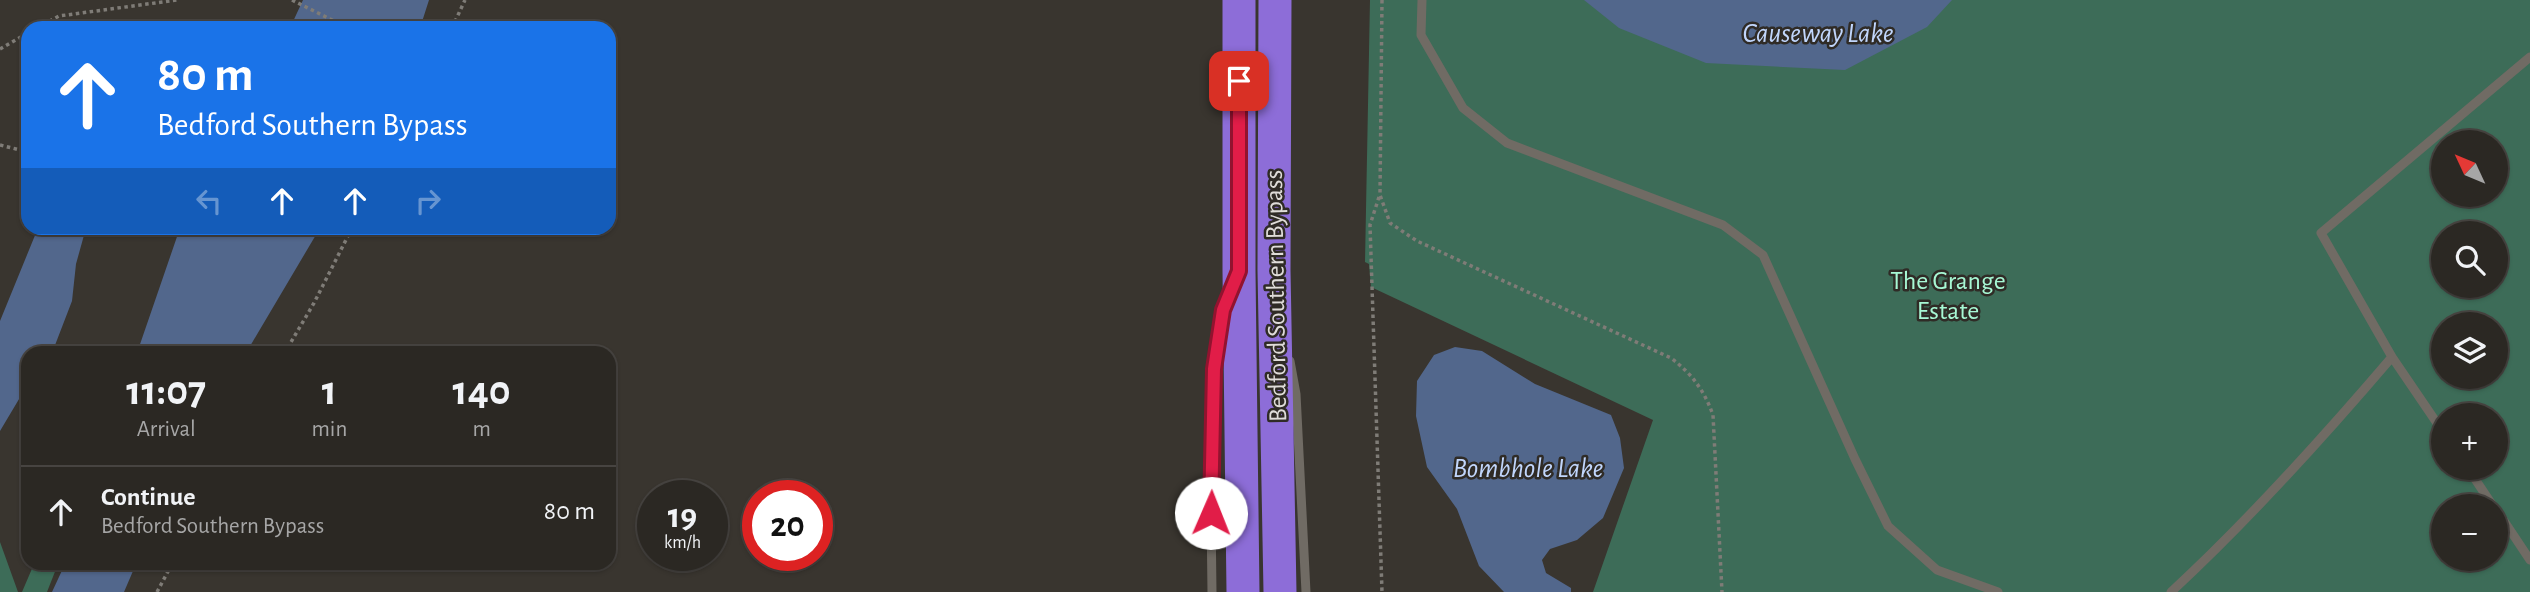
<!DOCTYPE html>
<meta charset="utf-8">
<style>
body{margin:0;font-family:"Alegreya Sans",sans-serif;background:#33302b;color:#f1f3f6;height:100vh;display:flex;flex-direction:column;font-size:26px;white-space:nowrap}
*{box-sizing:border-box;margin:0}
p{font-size:23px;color:#a6a6a6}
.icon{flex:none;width:38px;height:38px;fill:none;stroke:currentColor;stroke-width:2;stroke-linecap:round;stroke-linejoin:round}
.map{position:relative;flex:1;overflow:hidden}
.side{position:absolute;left:21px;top:346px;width:595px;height:224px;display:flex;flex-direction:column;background:#2b2823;border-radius:21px;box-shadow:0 2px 5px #0004,0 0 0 2px #474441}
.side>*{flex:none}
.top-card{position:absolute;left:21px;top:21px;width:595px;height:214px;border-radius:21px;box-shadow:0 2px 5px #0004,0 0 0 2px #474441;background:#1a73e8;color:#fff;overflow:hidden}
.needle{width:46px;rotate:314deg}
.buttons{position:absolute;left:2431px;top:130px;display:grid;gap:14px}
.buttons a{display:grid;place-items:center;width:77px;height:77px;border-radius:50%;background:#2b2823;box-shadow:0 2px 5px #0004,0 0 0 2px #474441;font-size:35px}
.speed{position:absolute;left:637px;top:480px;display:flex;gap:14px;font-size:35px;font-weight:700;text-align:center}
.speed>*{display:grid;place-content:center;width:91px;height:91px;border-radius:50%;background:#2b2823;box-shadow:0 2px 5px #0004,0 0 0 2px #474441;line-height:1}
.speed small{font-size:18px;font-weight:400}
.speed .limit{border:10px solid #d22;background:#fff;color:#111}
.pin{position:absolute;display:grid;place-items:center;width:60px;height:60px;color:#fff;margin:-30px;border-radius:14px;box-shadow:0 4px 10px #0006}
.me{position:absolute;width:77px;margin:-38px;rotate:1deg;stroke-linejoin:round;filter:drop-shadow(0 0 5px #0008)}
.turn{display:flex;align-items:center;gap:24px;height:147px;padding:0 21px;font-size:32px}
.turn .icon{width:91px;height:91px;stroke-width:2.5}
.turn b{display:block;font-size:49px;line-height:60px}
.lanes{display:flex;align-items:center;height:66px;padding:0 21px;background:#0003;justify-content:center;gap:35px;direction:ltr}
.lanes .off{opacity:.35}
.eta{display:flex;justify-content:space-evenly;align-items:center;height:119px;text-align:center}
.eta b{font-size:42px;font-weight:600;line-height:49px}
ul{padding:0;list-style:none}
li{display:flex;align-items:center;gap:21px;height:91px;padding:0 21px;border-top:2px solid #474441}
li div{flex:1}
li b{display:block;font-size:26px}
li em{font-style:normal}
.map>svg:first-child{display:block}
.green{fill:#3d6c58;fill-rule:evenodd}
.water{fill:#52678c}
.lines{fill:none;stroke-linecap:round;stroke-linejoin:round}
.path{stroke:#7f7c77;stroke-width:3.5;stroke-dasharray:3.5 3.5;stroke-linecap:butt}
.lane{stroke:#706b64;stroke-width:9}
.highway{stroke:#8d6dd8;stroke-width:33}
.route-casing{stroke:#92132f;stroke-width:18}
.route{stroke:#e11d48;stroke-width:12}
.labels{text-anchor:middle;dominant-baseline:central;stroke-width:5;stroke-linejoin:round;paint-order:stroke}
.park-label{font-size:26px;fill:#a7f8d4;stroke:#2f2b26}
.street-label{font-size:26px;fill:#dfdcd9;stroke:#2f2b26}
.water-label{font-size:28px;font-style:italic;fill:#c1d6fc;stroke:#2f2b26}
</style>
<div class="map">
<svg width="2530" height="592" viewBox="0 0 2530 592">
<rect width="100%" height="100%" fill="#39352f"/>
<path class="green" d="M1370 0H2530V592H1593L1653 420 1371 287 1369 264 1365 262ZM2443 142H2496V194H2443ZM2443 233H2496V285H2443ZM2443 324H2496V376H2443ZM2443 415H2496V467H2443ZM2443 506H2496V558H2443Z
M0 542 18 592H0Z
M34 564H58L47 592H22Z"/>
<path class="water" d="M303 0H429L420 28H290Z
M1584 0H1952L1927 27 1845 70 1706 63 1619 28Z
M38 228H86L76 264 72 301 52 353 28 354V384L0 431V321Z
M180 228H320L246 353H137Z
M1455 347 1482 351 1535 384 1611 415 1620 438 1624 468 1603 518 1577 540 1550 549 1542 560 1546 573 1571 588V592H1504L1479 566 1457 509 1427 467 1416 416 1417 381 1434 355Z
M65 564H136L124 592H52Z"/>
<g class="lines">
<path class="path" d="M292 0 348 28
M1382 0 1380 195 1390 223 1417 241 1671 358C1692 374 1704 390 1713 415L1722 592
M37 28 59 16 177 0
M452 28 465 0
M0 49 28 33
M0 145 28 152
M1379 197 1370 225 1382 592
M284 354 314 303 352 228
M157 592 172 564"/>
<path class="lane" d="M1422 0 1421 35 1463 108 1507 143 1723 225 1763 255 1855 459 1888 526 1937 570 1998 592
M1290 361 1296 394 1306 592
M2443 432 2392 357 2321 233 2530 57
M2467 467 2493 506
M2496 509 2530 560
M1212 592 1211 513 1214 369 1227 301
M2171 592C2250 519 2322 439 2392 357"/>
<path class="highway" d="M1239 0V271L1243 592
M1275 0 1274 270 1280 592"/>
</g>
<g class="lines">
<defs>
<path id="route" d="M1211 513 1214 369 1223 310 1239 271V81"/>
</defs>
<use href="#route" class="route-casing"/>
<use href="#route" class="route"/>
</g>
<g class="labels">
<g class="park-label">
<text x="1948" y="281">The Grange<tspan x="1948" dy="30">Estate</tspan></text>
</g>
<g class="street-label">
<text transform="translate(1276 296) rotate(-91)">Bedford Southern Bypass</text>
</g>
<g class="water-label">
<text x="1818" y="34">Causeway Lake</text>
<text x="1528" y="469">Bombhole Lake</text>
</g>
</g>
</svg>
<div class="buttons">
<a><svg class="needle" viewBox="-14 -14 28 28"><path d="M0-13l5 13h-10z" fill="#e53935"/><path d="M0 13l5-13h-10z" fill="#a6a6a6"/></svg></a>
<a><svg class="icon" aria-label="search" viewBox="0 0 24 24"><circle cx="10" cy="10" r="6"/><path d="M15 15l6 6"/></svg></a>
<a><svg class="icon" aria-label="layers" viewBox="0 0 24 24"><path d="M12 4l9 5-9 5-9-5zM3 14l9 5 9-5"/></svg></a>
<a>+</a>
<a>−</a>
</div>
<div class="speed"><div>19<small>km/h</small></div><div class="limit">20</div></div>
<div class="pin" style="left:1239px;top:81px;background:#d93025"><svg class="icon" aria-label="arrive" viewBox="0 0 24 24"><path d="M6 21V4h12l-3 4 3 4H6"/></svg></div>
<svg class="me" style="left:1211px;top:513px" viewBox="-20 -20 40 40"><circle r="19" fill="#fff"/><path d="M0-13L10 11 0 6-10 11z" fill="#e11d48"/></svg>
<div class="top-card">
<div class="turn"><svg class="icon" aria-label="ahead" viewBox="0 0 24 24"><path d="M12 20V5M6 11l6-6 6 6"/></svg><div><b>80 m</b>Bedford Southern Bypass</div></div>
<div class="lanes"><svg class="icon off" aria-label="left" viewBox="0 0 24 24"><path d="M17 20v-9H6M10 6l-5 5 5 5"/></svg><svg class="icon" aria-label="ahead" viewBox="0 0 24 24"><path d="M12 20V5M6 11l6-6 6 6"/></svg><svg class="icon" aria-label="ahead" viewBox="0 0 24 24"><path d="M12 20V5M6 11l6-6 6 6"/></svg><svg class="icon off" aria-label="right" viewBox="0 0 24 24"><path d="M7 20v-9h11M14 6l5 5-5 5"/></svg></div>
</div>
<section class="side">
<div class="eta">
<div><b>11:07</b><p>Arrival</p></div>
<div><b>1</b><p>min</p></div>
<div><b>140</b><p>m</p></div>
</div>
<ul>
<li><svg class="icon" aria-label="ahead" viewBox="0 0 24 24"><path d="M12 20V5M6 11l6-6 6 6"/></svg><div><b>Continue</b><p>Bedford Southern Bypass</p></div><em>80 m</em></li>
</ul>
</section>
</div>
